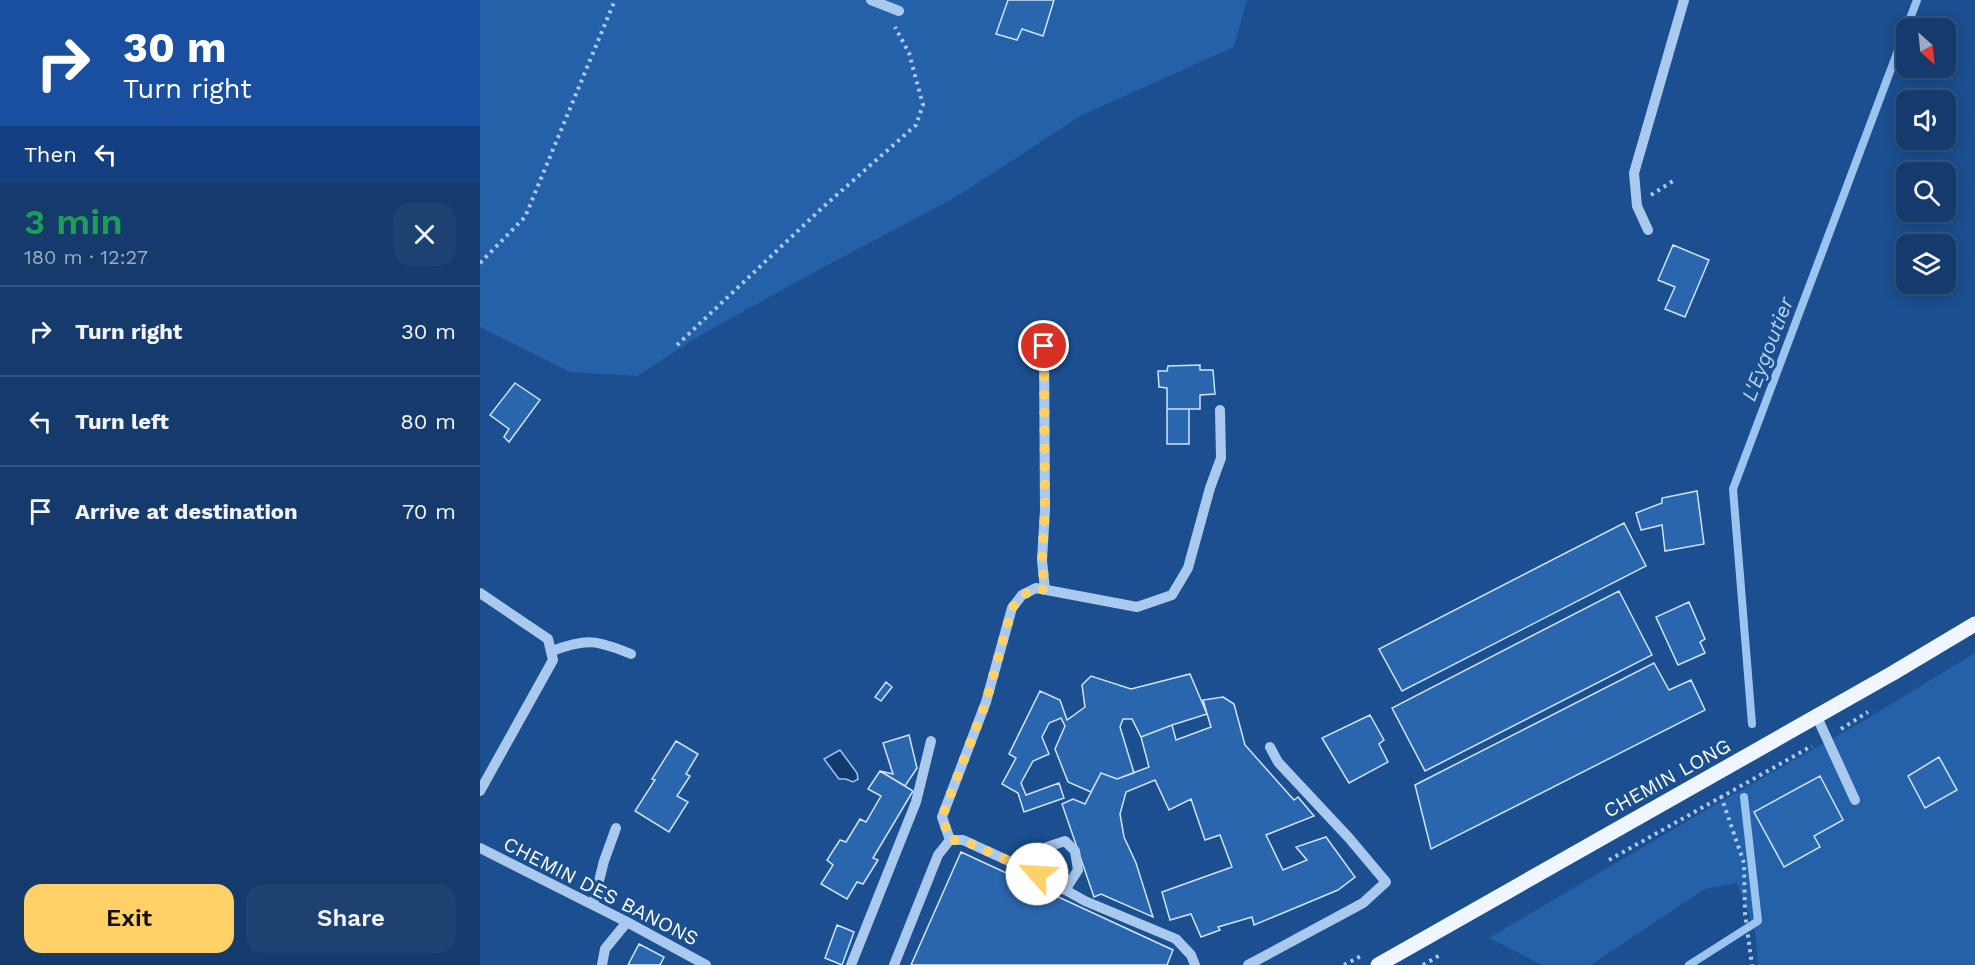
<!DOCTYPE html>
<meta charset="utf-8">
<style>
body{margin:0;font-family:"Work Sans",sans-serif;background:#1d4271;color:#f1f3f6;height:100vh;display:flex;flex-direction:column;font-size:22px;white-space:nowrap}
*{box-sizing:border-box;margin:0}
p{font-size:20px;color:#9dadc1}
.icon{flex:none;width:33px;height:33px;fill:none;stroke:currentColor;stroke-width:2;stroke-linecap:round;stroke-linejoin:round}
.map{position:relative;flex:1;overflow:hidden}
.side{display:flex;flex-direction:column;background:#143b6b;width:480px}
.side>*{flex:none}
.guide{background:#1a4fa0;color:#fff;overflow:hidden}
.needle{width:39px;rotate:153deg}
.controls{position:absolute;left:1416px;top:18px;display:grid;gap:12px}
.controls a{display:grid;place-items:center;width:60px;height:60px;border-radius:12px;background:#143b6b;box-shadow:0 3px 15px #0003,0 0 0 2px #33557e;font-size:30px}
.pin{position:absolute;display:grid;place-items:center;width:51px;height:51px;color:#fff;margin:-26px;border:3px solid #fff;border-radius:50%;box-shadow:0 2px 6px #0007}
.me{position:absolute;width:66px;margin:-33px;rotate:296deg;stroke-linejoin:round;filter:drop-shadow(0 0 4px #0008)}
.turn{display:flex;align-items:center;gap:21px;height:126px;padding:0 24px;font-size:27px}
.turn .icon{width:78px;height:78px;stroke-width:2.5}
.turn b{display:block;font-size:42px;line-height:51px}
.then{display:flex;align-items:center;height:57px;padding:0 24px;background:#0003;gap:12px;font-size:22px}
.round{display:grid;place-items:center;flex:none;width:63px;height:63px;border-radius:18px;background:#1d4271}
.headline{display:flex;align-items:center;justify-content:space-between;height:102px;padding:0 24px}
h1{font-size:36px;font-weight:600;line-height:45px;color:#1e9e55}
.primary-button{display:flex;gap:12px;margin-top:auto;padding:12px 24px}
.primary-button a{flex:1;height:69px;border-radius:18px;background:#ffd166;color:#111;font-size:24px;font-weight:600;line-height:69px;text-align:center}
.primary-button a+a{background:#1d4271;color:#f1f3f6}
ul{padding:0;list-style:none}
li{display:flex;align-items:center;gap:18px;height:90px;padding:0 24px;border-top:2px solid #33557e}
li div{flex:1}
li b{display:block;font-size:22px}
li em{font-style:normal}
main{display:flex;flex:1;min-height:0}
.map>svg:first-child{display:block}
.green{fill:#2461a8}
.water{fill:#123a6d;stroke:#9cc4f0;stroke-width:1.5}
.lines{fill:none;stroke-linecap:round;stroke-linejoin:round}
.stream{stroke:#9cc4f0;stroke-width:8}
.building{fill:#2a66ad;stroke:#cfe3fa;stroke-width:1.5}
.path{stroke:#a9c9ee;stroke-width:4;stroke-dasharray:3 4.5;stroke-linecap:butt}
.minor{stroke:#a9c9ee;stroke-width:10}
.major{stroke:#f0f6ff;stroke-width:15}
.route{stroke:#ffd166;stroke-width:10;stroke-dasharray:0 18}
.labels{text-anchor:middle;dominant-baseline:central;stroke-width:6;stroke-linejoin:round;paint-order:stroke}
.street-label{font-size:20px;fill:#fff;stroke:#1b4f8f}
.water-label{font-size:21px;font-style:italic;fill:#b5d3f5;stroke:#1b4f8f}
</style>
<main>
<section class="side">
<div class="guide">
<div class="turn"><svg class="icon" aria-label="right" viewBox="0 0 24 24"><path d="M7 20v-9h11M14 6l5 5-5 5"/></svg><div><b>30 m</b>Turn right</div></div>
<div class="then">Then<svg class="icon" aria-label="left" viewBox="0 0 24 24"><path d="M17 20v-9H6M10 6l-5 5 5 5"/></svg></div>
</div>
<div class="headline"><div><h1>3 min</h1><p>180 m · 12:27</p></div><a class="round"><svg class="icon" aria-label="close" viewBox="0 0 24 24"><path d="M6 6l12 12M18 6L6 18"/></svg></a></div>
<ul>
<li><svg class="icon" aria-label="right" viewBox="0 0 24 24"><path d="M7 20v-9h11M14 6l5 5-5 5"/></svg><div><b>Turn right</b></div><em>30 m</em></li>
<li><svg class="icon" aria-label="left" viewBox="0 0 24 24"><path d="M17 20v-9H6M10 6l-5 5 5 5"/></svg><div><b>Turn left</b></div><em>80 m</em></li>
<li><svg class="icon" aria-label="arrive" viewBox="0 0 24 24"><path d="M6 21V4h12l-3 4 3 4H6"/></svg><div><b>Arrive at destination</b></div><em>70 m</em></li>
</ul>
<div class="primary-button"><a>Exit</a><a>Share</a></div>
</section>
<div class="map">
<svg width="1495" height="965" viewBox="0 0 1495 965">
<rect width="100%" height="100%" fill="#1b4f8f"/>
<path class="green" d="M0 0H767L754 47 602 115 476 197 340 269 221 335 157 376 90 372 0 327Z
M1495 653V965H1278L1275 932 1257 883 1225 889 1111 965H1062L1009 938 1231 807 1380 723Z"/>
<path class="water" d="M360 750 377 773 378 779 373 782 366 779H359L344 759Z"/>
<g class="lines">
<path class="stream" d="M1272 724 1253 489 1437 0
M1209 965 1278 921 1264 797"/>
</g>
<path class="building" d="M528 0H574L563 36 542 29 537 40 516 34Z
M1193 245 1229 260 1205 317 1185 309 1195 287 1178 280Z
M720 365V370H733L735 394 720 395V409H687V388L679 387 678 371H687L688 366Z
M35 383 60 400 29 442 24 437 29 429 10 415Z
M687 409H709V444H687Z
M1217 491 1224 544 1185 551 1182 525 1161 530 1156 513 1182 503V498Z
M1144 523 1166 566 922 691 899 649Z
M1139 591 1172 655 945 771 912 708Z
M1209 602 1225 639 1220 642 1225 653 1198 665 1176 617Z
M1174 663 1189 690 1211 680 1225 710 951 849 935 785Z
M710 674 727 714 692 725 661 737 652 719H643L640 727 654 773 637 779 621 773 611 792 588 782 575 749 585 726 581 718 569 723 562 737 569 754 553 761 541 783 546 795 579 783 584 798 544 812 538 793 522 784 536 758 529 754 560 691 580 700 587 720 605 707 602 685 611 676 651 689Z
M406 682 412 687 401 701 395 697Z
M743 697 754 704 765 745 814 800 818 797 834 816 786 835 803 870 827 860 816 847 846 837 875 877 858 890 774 925 772 917 738 927 740 930 721 937 711 914 690 920 682 892 752 867 740 835 725 840 711 799 689 810 675 780 646 792 640 814 644 837 656 863 673 917 621 894 614 897 582 804 593 799 605 804 621 773 637 779 669 767 661 737 692 725 696 740 731 727 723 700Z
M890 715 904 740 899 744 908 762 869 783 842 738Z
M429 735 437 768 425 786 400 771 413 774 403 743Z
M196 741 218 754 206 774 210 776 197 796 208 802 189 832 155 811 175 780 172 779Z
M1459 757 1477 790 1445 808 1428 776Z
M400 771 433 791 393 858 398 860 383 884 377 882 367 899 341 884 353 865 347 860 360 840 366 842 380 819 386 822 401 796 388 789Z
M1340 776 1363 820 1334 836 1340 847 1304 867 1274 812Z
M481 852 693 950 687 965H431Z
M357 925 374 932 362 965 345 958Z
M159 944 184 957 180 965H148Z"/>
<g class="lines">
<path class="path" d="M1171 195 1193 181
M0 263 45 217 135 0
M197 345 342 208 436 125 443 105 429 53 415 27
M1361 729 1388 712
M1241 796 1264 863 1265 914 1272 965
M1129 860 1332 746
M864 965 881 956
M943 965 960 955"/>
<path class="minor" d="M391 0 419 11
M1168 230 1157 206 1154 173 1204 0
M564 346 565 510 562 560 565 590
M0 593 68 639 73 660 0 791
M72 651C107 638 117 640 151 654
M1337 717 1375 800
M470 840 462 817 506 702 532 608 542 595 556 588 657 607 692 595 708 568 730 488 741 458 740 410
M0 848 147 922 226 965
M557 874 567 847 585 841 595 851 598 870 585 890
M113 905 124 861 136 828
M122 965 125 949 147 922
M371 965 436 802 451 741
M414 965 458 855 470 840H483L557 874 605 901 696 939 711 955 715 965
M768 965 883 903 906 882 869 838 798 762 790 747"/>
<path class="major" d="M898 965 1413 673 1495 624"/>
</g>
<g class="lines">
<path class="route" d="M557 874 483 840H470L462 817 506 702 532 608 542 596 556 588 565 590 562 560 565 510 564 346"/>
</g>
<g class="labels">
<g class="street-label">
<text transform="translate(1187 778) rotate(-29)">CHEMIN LONG</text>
<text transform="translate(121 891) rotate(27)">CHEMIN DES BANONS</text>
</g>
<g class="water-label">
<text transform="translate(1287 349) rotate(-69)">L'Eygoutier</text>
</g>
</g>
</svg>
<div class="controls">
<a><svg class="needle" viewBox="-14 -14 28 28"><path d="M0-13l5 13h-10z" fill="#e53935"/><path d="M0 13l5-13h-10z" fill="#9dadc1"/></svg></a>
<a><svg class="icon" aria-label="sound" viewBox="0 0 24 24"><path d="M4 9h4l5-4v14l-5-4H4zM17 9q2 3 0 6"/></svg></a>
<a><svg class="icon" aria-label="search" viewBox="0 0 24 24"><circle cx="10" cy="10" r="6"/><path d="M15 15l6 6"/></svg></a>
<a><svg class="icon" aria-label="layers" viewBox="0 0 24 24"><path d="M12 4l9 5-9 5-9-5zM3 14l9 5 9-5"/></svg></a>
</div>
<div class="pin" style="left:564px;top:346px;background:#d93025"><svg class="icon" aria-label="arrive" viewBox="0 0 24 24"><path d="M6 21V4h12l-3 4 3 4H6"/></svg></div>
<svg class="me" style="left:557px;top:874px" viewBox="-20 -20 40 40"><circle r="19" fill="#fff"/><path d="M0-13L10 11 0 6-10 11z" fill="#ffd166"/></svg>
</div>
</main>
